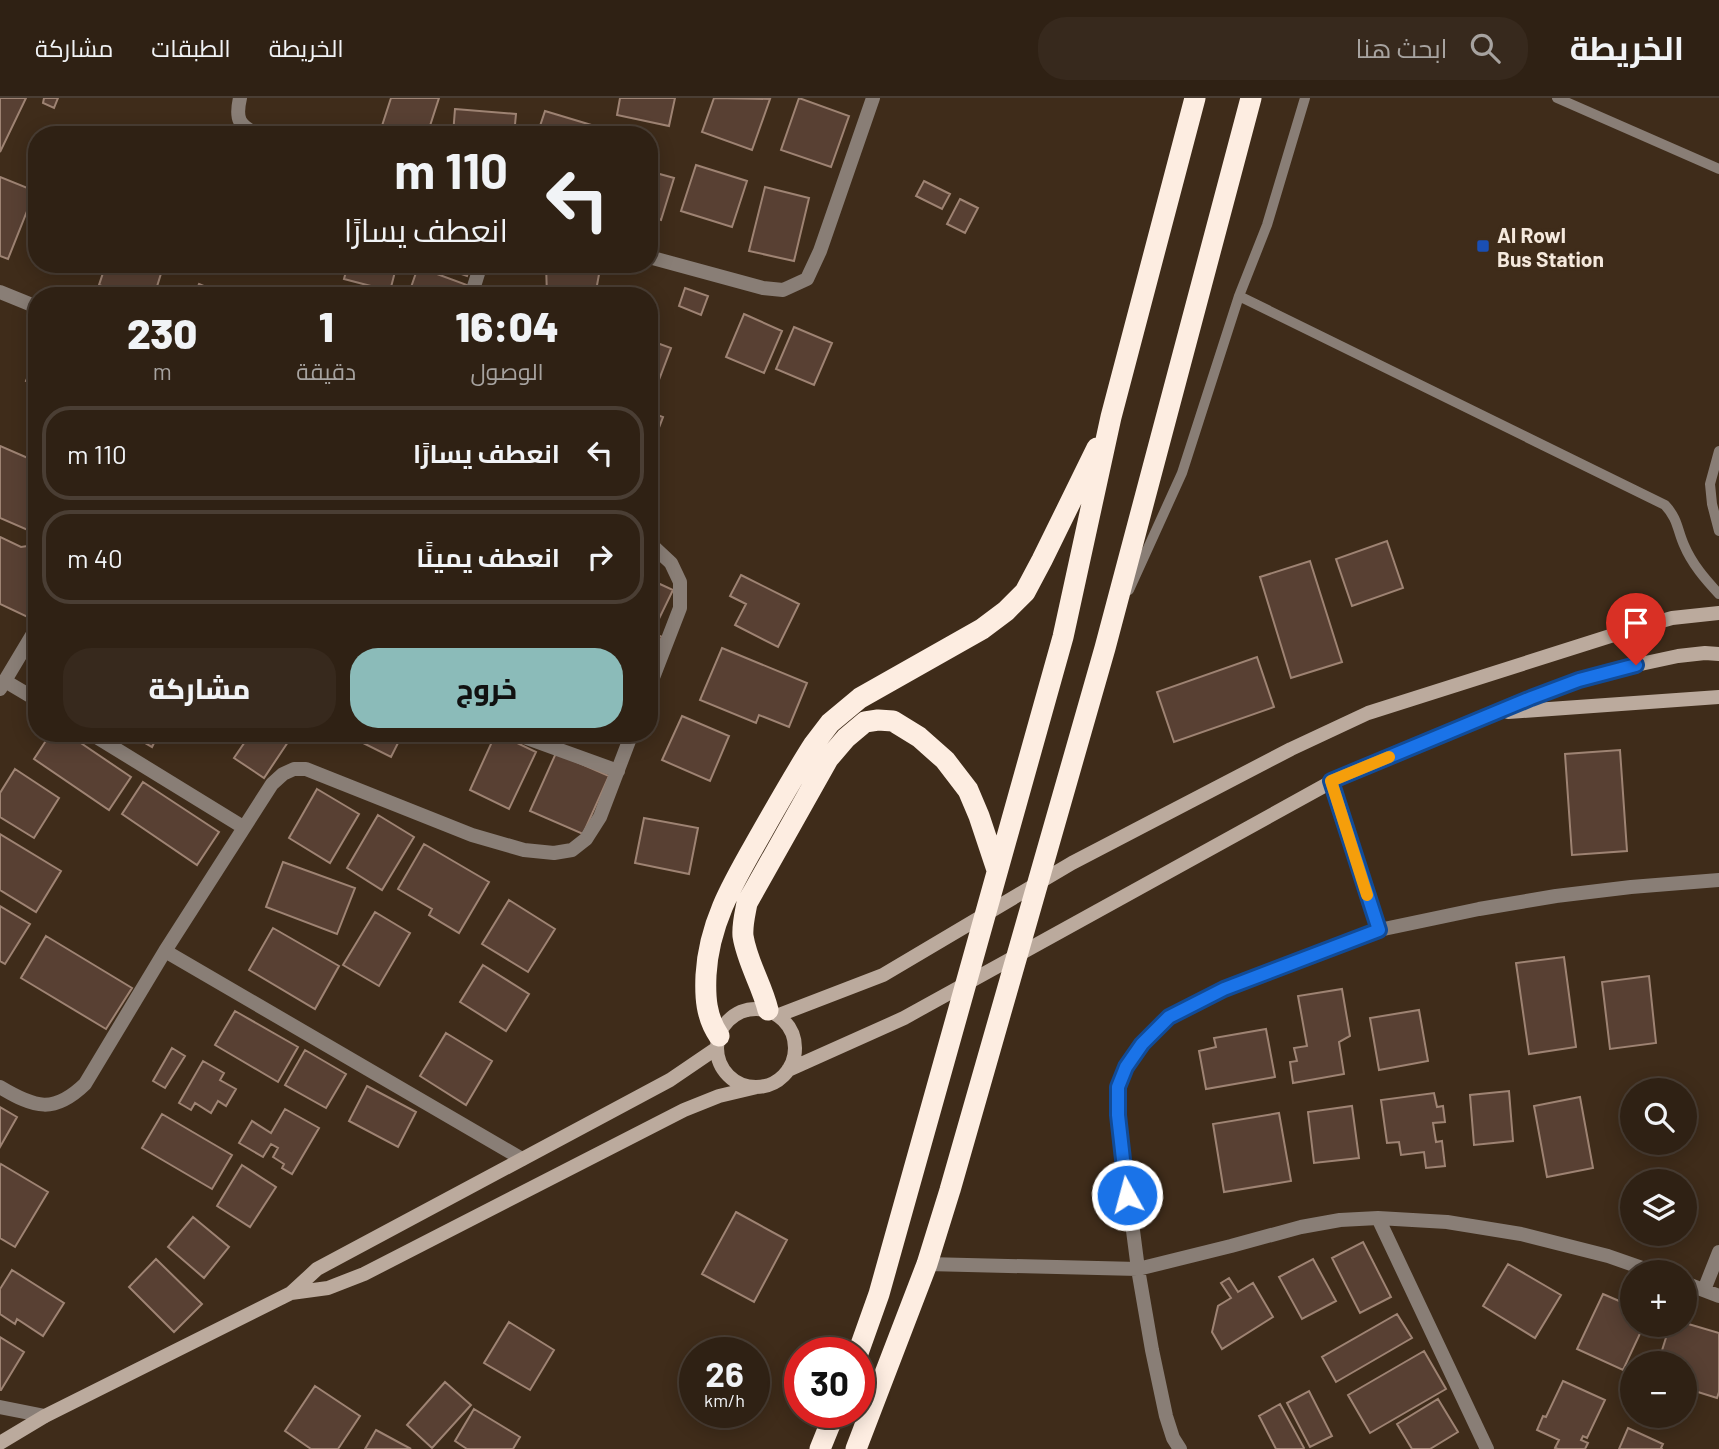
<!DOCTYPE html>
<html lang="ar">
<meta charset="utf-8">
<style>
body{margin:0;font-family:Barlow,Cairo,sans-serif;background:#37291d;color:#f1f3f6;direction:rtl;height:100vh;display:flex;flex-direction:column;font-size:26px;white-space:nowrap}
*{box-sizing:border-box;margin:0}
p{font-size:23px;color:#a7a3a0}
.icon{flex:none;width:38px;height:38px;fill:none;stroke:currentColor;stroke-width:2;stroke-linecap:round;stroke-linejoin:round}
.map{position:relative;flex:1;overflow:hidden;direction:ltr}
.side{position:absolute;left:28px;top:189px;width:630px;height:455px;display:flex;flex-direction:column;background:#2f2114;border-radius:28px;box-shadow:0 4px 18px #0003,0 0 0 2px #4a3e34;direction:rtl}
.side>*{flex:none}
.top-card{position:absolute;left:28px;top:28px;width:630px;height:147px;border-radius:28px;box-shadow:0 4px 18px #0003,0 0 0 2px #4a3e34;direction:rtl;background:#2f2114;color:#f1f3f6;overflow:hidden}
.controls{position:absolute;left:1620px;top:980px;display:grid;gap:14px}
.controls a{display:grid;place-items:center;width:77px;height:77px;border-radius:50%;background:#2f2114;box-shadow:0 4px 18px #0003,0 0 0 2px #4a3e34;font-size:35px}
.speed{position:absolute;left:679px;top:1239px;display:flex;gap:14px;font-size:35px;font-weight:700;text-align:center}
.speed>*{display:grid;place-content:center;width:91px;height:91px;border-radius:50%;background:#2f2114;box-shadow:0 4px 18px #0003,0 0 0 2px #4a3e34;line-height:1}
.speed small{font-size:18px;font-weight:400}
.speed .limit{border:10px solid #d22;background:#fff;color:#111}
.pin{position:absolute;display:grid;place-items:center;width:60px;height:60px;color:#fff;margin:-72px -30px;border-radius:50% 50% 50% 0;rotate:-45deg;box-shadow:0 0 7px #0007}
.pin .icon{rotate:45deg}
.me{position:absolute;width:77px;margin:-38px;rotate:353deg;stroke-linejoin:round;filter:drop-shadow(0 0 5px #0008)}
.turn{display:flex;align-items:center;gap:24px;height:147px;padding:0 35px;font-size:32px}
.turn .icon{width:91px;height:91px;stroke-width:2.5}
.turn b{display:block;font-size:49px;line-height:60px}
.eta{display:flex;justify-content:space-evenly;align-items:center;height:119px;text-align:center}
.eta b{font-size:42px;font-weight:800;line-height:49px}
.button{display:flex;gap:14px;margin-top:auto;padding:14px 35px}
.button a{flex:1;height:80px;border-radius:28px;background:#8bbbb9;color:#111;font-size:28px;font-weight:800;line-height:80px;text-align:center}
.button a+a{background:#37291d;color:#f1f3f6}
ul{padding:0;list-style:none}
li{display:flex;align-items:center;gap:21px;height:94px;margin:0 14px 10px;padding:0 21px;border:4px solid #4a3e34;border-radius:28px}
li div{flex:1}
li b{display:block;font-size:26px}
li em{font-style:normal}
header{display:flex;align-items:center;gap:42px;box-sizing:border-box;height:98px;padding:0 35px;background:#2f2114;border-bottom:2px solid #4a3e34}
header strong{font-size:33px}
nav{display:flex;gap:38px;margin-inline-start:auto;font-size:24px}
.search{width:490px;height:63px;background:#37291d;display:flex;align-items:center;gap:18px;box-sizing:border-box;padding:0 24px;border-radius:28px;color:#a7a3a0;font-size:26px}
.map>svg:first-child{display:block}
.building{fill:#584033;stroke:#9e8373;stroke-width:2}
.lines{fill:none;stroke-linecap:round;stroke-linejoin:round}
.lane{stroke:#897e76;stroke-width:10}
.street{stroke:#897e76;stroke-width:14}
.secondary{stroke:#bbaa9d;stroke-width:14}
.highway{stroke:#fdede1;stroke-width:21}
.route-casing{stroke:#114b97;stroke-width:18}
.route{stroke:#1a73e8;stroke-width:12}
.slow{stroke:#f59e0b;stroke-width:12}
.transit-dot{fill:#1a4fb4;stroke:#3f2c1a;stroke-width:2.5}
.labels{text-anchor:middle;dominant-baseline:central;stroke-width:7;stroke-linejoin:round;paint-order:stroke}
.poi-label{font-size:21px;font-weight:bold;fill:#f5e9dd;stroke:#3f2c1a;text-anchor:start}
</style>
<header>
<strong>الخريطة</strong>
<div class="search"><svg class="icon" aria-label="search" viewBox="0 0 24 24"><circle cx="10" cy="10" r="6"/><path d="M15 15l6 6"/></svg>ابحث هنا</div>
<nav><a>الخريطة</a><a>الطبقات</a><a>مشاركة</a></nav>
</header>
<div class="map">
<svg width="1719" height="1351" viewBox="0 0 1719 1351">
<rect width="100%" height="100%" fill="#3f2c1a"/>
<path class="building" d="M0 0H26L0 54Z
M44 0H58L54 10 43 5Z
M391 0H439L427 37H379Z
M620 0H675L669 28 617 17Z
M714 0 770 1 752 52 702 34Z
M799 0 849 18 831 69 781 52Z
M455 11 516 16 514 37H453Z
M545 13 608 32 607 37H537Z
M696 67 747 83 732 129 681 113Z
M649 73 674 80 661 122 649 118Z
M0 79 35 93 8 161 0 158Z
M924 83 950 96 942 111 916 98Z
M765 89 809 100 794 163 749 153Z
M960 101 978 110 965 135 947 126Z
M106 166H164L154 198H130L99 187Z
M348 166H397L390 193 344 181Z
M433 166H471L467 178Z
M546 166H582V172L600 171 595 198H547Z
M418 169 467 187 463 198H408Z
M199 186 227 198H194Z
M685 190 708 198 701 217 679 208Z
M744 216 782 233 764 275 726 259Z
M794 229 832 245 814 287 776 271Z
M649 242 671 250 657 287 649 285Z
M37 256V288L26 283Z
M649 314 663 319 649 356Z
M0 348 37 364V436L0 420Z
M0 439 21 449 34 447 37 449V517L34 522 0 506Z
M1387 443 1403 490 1352 508 1336 461Z
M1310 463 1342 564 1291 580 1260 479Z
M741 477 799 506 778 549 735 527 746 506 730 498Z
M649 481 673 492 656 527 649 524Z
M649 533 662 539 649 565Z
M722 550 807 585 789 629 759 617 756 625 700 602Z
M1257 559 1274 609 1174 644 1157 594Z
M682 618 729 638 710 683 662 662Z
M51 635H66L131 679 109 712 34 661Z
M123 635H159L152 649 133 638 131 643 121 638Z
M251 635H281L290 641 264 680 234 660Z
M355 635H403L391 659 353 640Z
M496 635 536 654 509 711 470 692Z
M1620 652 1627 753 1572 757 1565 656Z
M556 655 609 678 583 736 530 713Z
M15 671 59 700 34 740 0 719V695Z
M143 684 219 734 197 767 122 716Z
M317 691 359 716 330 765 289 740Z
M378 717 414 739 382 792 347 770Z
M644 720 698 730 689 776 635 765Z
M0 736 61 773 36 814 0 792Z
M424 746 489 784 459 835 429 817 432 811 398 791Z
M283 764 355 790 337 836 266 809Z
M509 802 555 831 528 874 482 846Z
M0 808 30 826 5 866 0 863Z
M375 814 410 835 379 888 343 867Z
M273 830 339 868 315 911 249 872Z
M46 838 132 890 106 931 21 880Z
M1564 859 1576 949 1529 956 1516 865Z
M483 867 529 896 506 933 460 904Z
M1649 878 1656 945 1610 951 1602 884Z
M1342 891 1350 938 1339 944 1344 976 1293 985 1290 964 1297 963 1294 950 1307 948 1298 898Z
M1419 912 1428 963 1379 972 1370 920Z
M235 913 298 949 278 984 215 947Z
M1266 931 1275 979 1206 991 1199 953 1216 949 1214 940Z
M446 935 492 963 466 1007 420 978Z
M172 950 185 958 165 990 153 983Z
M305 952 346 976 326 1010 285 987Z
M203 963 224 975 220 982 236 991 226 1008 218 1003 211 1015 195 1005 191 1012 179 1005Z
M367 988 416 1014 398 1049 349 1023Z
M1509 993 1513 1043 1474 1047 1470 997Z
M1434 995 1437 1009 1443 1008 1445 1024 1433 1025 1436 1044 1442 1043 1445 1068 1426 1070 1424 1054 1401 1057 1399 1044 1387 1045 1381 1002Z
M1580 999 1593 1070 1547 1079 1534 1008Z
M1352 1008 1359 1060 1314 1065 1308 1014Z
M0 1009 17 1019 0 1049Z
M285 1011 319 1030 292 1076 282 1070 284 1066 273 1059 278 1050 271 1046 263 1059 239 1045 252 1023 271 1035Z
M1279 1015 1291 1083 1224 1094 1213 1026Z
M162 1016 232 1057 212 1091 142 1050Z
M1 1066 48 1094 15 1149 0 1140V1068Z
M242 1067 276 1089 250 1129 217 1108Z
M736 1114 787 1142 754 1204 702 1176Z
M193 1119 229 1149 204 1180 168 1149Z
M1363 1144 1391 1199 1360 1215 1332 1160Z
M156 1161 202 1206 174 1234 129 1189Z
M1313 1161 1336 1203 1302 1221 1279 1179Z
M1508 1166 1561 1197 1535 1240 1483 1208Z
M12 1172 64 1205 43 1238 17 1221 15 1226 0 1216V1191Z
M1229 1180 1238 1194 1253 1185 1273 1219 1222 1251 1212 1234 1218 1208 1231 1200 1221 1185Z
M1603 1196 1633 1209V1227H1644L1623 1272 1577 1251Z
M1397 1216 1412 1240 1336 1284 1322 1259Z
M509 1224 554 1252 530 1292 484 1265Z
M1685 1225 1719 1235V1294L1717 1300 1685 1290V1265H1658L1670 1227H1685Z
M0 1239 24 1254 1 1292H0Z
M1424 1253 1446 1291 1370 1335 1348 1297Z
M1563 1283 1605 1302 1587 1340 1583 1338 1581 1342 1588 1345 1585 1351H1558L1555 1350 1559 1342 1537 1332 1543 1318 1546 1319Z
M445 1284 471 1307 432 1350 407 1327Z
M315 1288 360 1318 338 1351H311L285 1333Z
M1309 1293 1332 1338 1310 1349 1287 1305Z
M1438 1301 1458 1334 1430 1351H1412L1397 1326Z
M1280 1306 1304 1350 1303 1351H1276L1259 1318Z
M474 1311 520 1339 513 1351H467L455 1343Z
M1628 1330 1663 1346 1661 1350 1662 1351H1619Z
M376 1332 411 1351H365Z"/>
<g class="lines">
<path class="lane" d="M1557 0 1719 71
M1239 198 1665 407C1678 421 1677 431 1684 447 1692 466 1705 481 1719 496
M1719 353 1710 386 1712 406 1719 433
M1129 492 1182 375 1239 198 1267 127 1305 0"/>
<path class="street" d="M240 0C235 22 239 27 258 37
M649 159 763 190 783 192 807 181 820 153 873 0
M0 194 37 209
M471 198 481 166
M649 448 656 451 671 465 680 484V510L649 590
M5 583 37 602
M0 591 37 529
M90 635 243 729
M513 635 618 673
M1331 683 1379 832
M165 853 522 1061
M0 989C35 1010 54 1016 85 986L165 853 272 686 283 676 294 671H306L472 737 524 752 554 755 572 752 586 741 600 719 632 635
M1378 1120 1487 1351
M927 1166 1138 1171 1231 1148 1301 1129 1340 1122 1378 1120 1447 1124 1521 1136 1608 1158 1654 1174
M1685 1185 1719 1198
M1704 1192 1719 1154
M0 1309 45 1318
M1180 1351 1173 1340 1166 1318 1152 1252 1138 1171 1118 1017V989L1126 969 1142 946 1169 919 1224 891 1379 832 1479 811 1556 798 1631 789 1719 782"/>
<path class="secondary" d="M1508 614 1719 599
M717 950a39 39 0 1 1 78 0a39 39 0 1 1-78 0Z
M779 917 883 877 1072 765 1291 651 1368 615 1623 534 1672 520 1719 515
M788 972 904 920 1342 678 1531 599 1579 582 1636 567 1678 558 1705 555 1719 556
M291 1195 317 1171 670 982 717 950
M0 1345 45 1318 291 1195 328 1190 364 1176 684 1012 719 998 757 989"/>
<path class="highway" d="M768 912C762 887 747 864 743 838 742 827 745 816 747 805L828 661 846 640 865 624 878 622 893 623 919 639 945 662 968 692 979 718 997 772
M719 938C706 919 705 899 706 877 709 822 736 780 762 734 779 704 796 674 814 646L830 625 860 600 982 531 1006 513 1025 494 1042 462 1097 350
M858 1255 879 1196 1063 539 1111 319 1195 0
M820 1351 835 1314
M856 1351 927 1166 950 1092 1105 550 1251 0"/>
</g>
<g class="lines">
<defs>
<path id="route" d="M1127 1097 1118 1017V989L1126 969 1142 946 1169 919 1224 891 1379 832 1331 683 1531 600 1579 582 1636 567"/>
</defs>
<use href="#route" class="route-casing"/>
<use href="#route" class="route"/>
<path class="slow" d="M1367 797 1331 683 1389 659"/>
</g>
<rect class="transit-dot" x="1476" y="141" width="14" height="14" rx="3.5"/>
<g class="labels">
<g class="poi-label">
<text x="1497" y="136">Al Rowl<tspan x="1497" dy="24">Bus Station</tspan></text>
</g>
</g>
</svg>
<div class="controls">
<a><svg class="icon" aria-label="search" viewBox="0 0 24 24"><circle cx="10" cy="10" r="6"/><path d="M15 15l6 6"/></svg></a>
<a><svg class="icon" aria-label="layers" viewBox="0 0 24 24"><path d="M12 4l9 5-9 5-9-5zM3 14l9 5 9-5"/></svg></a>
<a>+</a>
<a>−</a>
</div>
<div class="speed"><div>26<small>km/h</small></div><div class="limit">30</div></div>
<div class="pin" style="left:1636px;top:567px;background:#d93025"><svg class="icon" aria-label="arrive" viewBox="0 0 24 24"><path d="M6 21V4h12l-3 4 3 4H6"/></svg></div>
<svg class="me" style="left:1127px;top:1097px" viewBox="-20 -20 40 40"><circle r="17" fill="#1a73e8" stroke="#fff" stroke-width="3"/><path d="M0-11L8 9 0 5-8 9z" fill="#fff"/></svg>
<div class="top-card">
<div class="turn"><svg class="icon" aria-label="left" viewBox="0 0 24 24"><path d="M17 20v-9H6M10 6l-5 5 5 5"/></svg><div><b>110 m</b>انعطف يسارًا</div></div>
</div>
<section class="side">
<div class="eta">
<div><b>16:04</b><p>الوصول</p></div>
<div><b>1</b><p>دقيقة</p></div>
<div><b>230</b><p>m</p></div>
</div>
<ul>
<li><svg class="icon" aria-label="left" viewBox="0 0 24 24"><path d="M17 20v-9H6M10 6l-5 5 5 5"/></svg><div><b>انعطف يسارًا</b></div><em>110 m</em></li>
<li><svg class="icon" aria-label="right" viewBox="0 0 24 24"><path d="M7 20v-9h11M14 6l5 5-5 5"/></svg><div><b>انعطف يمينًا</b></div><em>40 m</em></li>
</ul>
<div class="button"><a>خروج</a><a>مشاركة</a></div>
</section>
</div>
